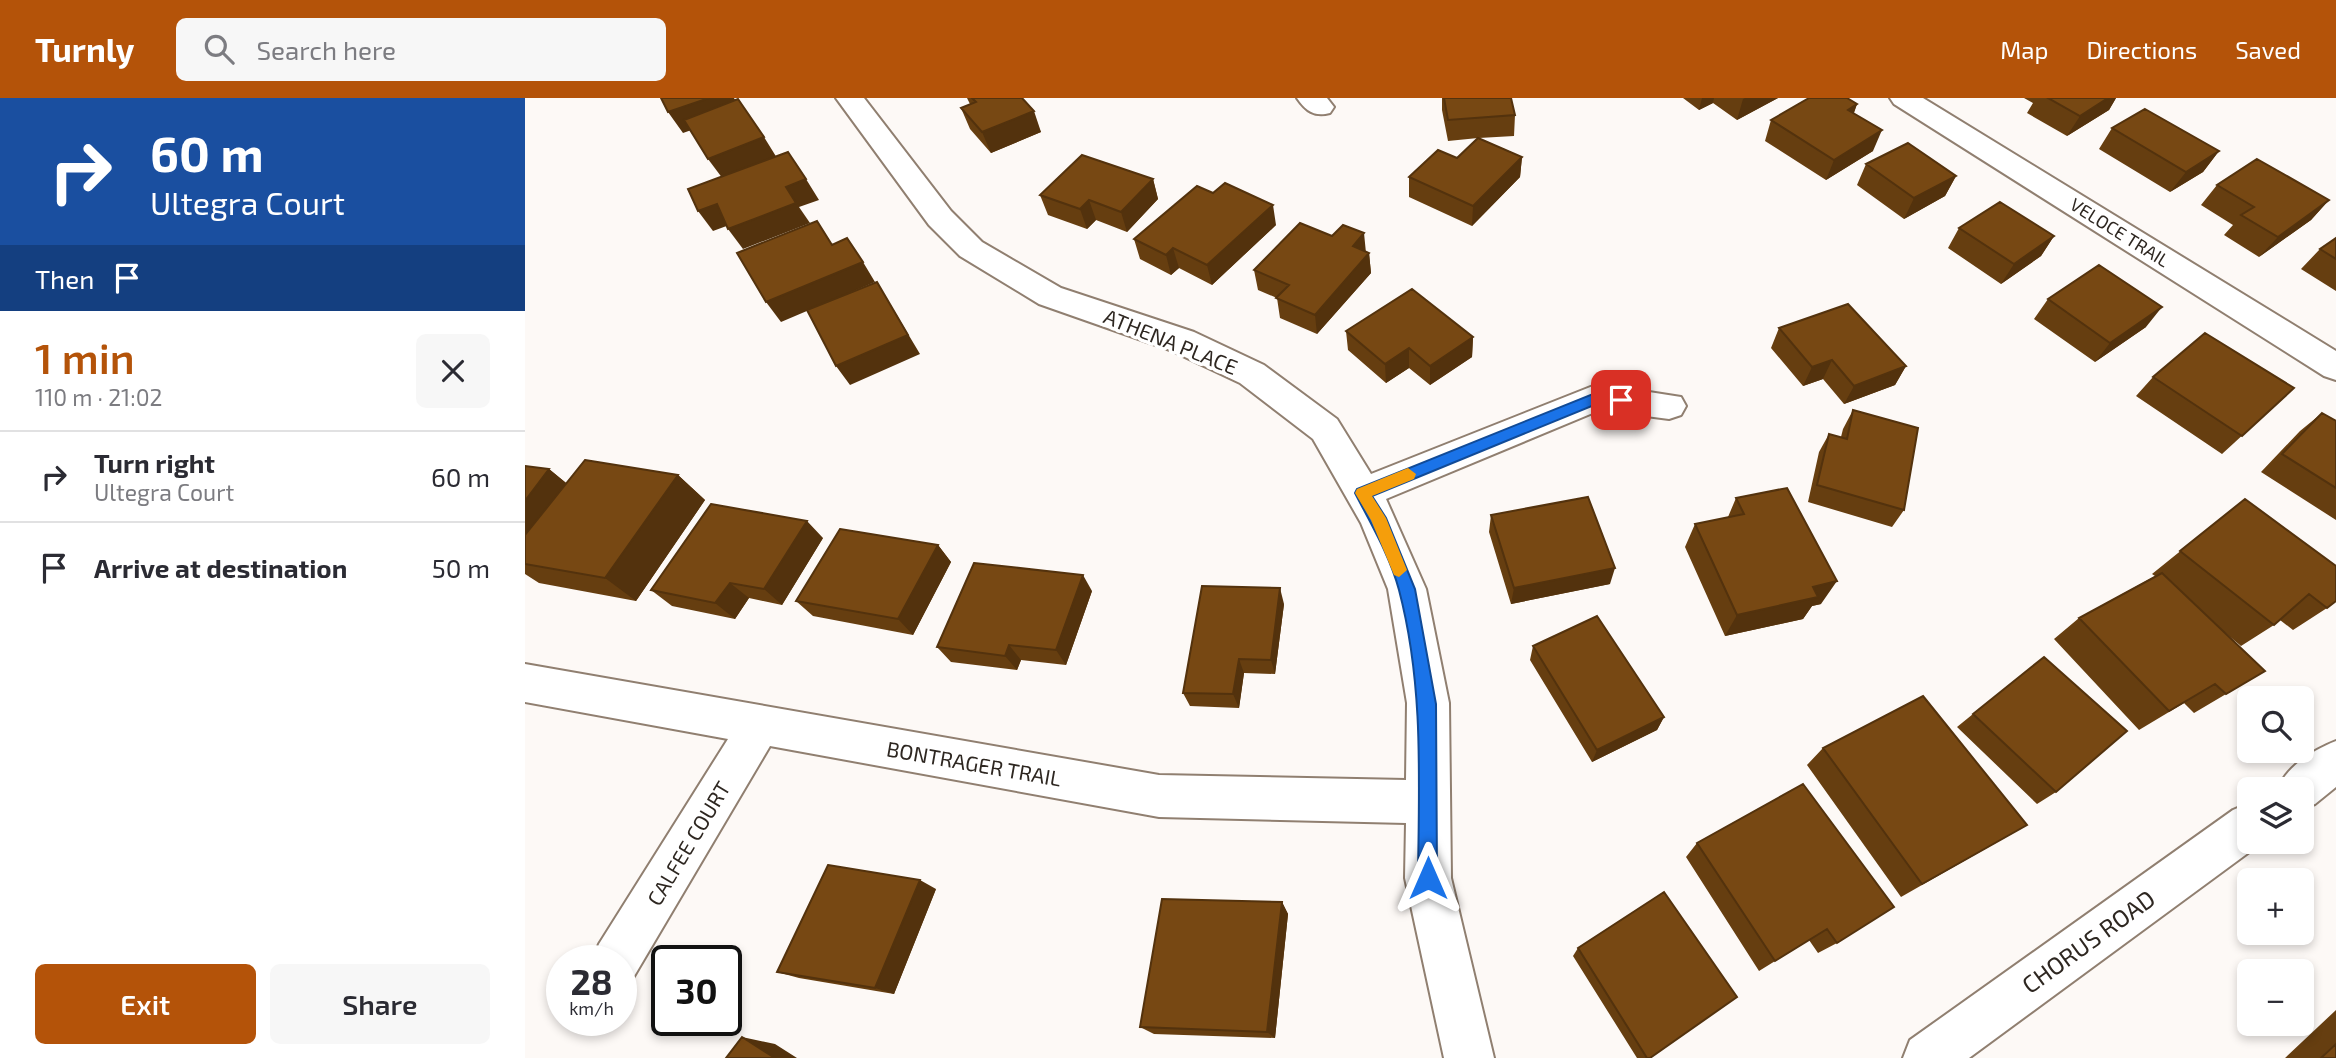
<!DOCTYPE html>
<meta charset="utf-8">
<style>
body{margin:0;font-family:"Exo 2",sans-serif;background:#f7f7f7;color:#2b2b33;height:100vh;display:flex;flex-direction:column;font-size:26px;white-space:nowrap}
*{box-sizing:border-box;margin:0}
p{font-size:23px;color:#7c7c81}
.icon{flex:none;width:38px;height:38px;fill:none;stroke:currentColor;stroke-width:2;stroke-linecap:round;stroke-linejoin:round}
.map{position:relative;flex:1;overflow:hidden}
.panel{display:flex;flex-direction:column;background:#fff;width:525px}
.panel>*{flex:none}
.banner{background:#1a4fa0;color:#fff;overflow:hidden}
.tools{position:absolute;left:1712px;top:588px;display:grid;gap:14px}
.tools a{display:grid;place-items:center;width:77px;height:77px;border-radius:10px;background:#fff;box-shadow:0 4px 10px #0003;font-size:35px}
.speed{position:absolute;left:21px;top:847px;display:flex;gap:14px;font-size:35px;font-weight:700;text-align:center}
.speed>*{display:grid;place-content:center;width:91px;height:91px;border-radius:50%;background:#fff;box-shadow:0 4px 10px #0003;line-height:1}
.speed small{font-size:18px;font-weight:400}
.speed .limit{border:4px solid #111;border-radius:10px;background:#fff;color:#111}
.pin{position:absolute;display:grid;place-items:center;width:60px;height:60px;color:#fff;margin:-30px;border-radius:14px;box-shadow:0 4px 10px #0006}
.me{position:absolute;width:77px;margin:-38px;rotate:0deg;stroke-linejoin:round;filter:drop-shadow(0 0 5px #0008)}
.turn{display:flex;align-items:center;gap:24px;height:147px;padding:0 35px;font-size:32px}
.turn .icon{width:91px;height:91px;stroke-width:2.5}
.turn b{display:block;font-size:49px;line-height:60px}
.then{display:flex;align-items:center;height:66px;padding:0 35px;background:#0003;gap:14px;font-size:26px}
.round{display:grid;place-items:center;flex:none;width:74px;height:74px;border-radius:10px;background:#f7f7f7}
.headline{display:flex;align-items:center;justify-content:space-between;height:119px;padding:0 35px}
h1{font-size:42px;font-weight:600;line-height:52px;color:#b45309}
.cta{display:flex;gap:14px;margin-top:auto;padding:14px 35px}
.cta a{flex:1;height:80px;border-radius:10px;background:#b45309;color:#fff;font-size:28px;font-weight:600;line-height:80px;text-align:center}
.cta a+a{background:#f7f7f7;color:#2b2b33}
ul{padding:0;list-style:none}
li{display:flex;align-items:center;gap:21px;height:91px;padding:0 35px;border-top:2px solid #e1e1e2}
li div{flex:1}
li b{display:block;font-size:26px}
li em{font-style:normal}
header{display:flex;align-items:center;gap:42px;box-sizing:border-box;height:98px;padding:0 35px;background:#b45309;color:#fff}
header strong{font-size:33px}
nav{display:flex;gap:38px;margin-inline-start:auto;font-size:24px}
.search{width:490px;height:63px;background:#f7f7f7;display:flex;align-items:center;gap:18px;box-sizing:border-box;padding:0 24px;border-radius:10px;color:#7c7c81;font-size:26px}
main{display:flex;flex:1;min-height:0}
.map>svg:first-child{display:block}
.lines{fill:none;stroke-linecap:round;stroke-linejoin:round}
.minor-casing{stroke:#907f70;stroke-width:4}
.minor{fill:#fff;fill-rule:evenodd}
.wall{fill:#663e10}
.shaded-wall{fill:#53320d}
.building{fill:#774813;stroke:#53320d;stroke-width:2}
.route{fill:#1a73e8;stroke:#114b97;stroke-width:2}
.slow{fill:#f59e0b}
.labels{text-anchor:middle;dominant-baseline:central;stroke-width:7;stroke-linejoin:round;paint-order:stroke}
.far-street-label{font-size:18px;fill:#2e2721;stroke:#fff}
.street-label{font-size:21px;fill:#2e2721;stroke:#fff}
.near-street-label{font-size:24px;fill:#2e2721;stroke:#fff}
</style>
<header>
<strong>Turnly</strong>
<div class="search"><svg class="icon" aria-label="search" viewBox="0 0 24 24"><circle cx="10" cy="10" r="6"/><path d="M15 15l6 6"/></svg>Search here</div>
<nav><a>Map</a><a>Directions</a><a>Saved</a></nav>
</header>
<main>
<section class="panel">
<div class="banner">
<div class="turn"><svg class="icon" aria-label="right" viewBox="0 0 24 24"><path d="M7 20v-9h11M14 6l5 5-5 5"/></svg><div><b>60 m</b>Ultegra Court</div></div>
<div class="then">Then<svg class="icon" aria-label="arrive" viewBox="0 0 24 24"><path d="M6 21V4h12l-3 4 3 4H6"/></svg></div>
</div>
<div class="headline"><div><h1>1 min</h1><p>110 m · 21:02</p></div><a class="round"><svg class="icon" aria-label="close" viewBox="0 0 24 24"><path d="M6 6l12 12M18 6L6 18"/></svg></a></div>
<ul>
<li><svg class="icon" aria-label="right" viewBox="0 0 24 24"><path d="M7 20v-9h11M14 6l5 5-5 5"/></svg><div><b>Turn right</b><p>Ultegra Court</p></div><em>60 m</em></li>
<li><svg class="icon" aria-label="arrive" viewBox="0 0 24 24"><path d="M6 21V4h12l-3 4 3 4H6"/></svg><div><b>Arrive at destination</b></div><em>50 m</em></li>
</ul>
<div class="cta"><a>Exit</a><a>Share</a></div>
</section>
<div class="map">
<svg width="1811" height="960" viewBox="0 0 1811 960">
<rect width="100%" height="100%" fill="#fdf9f6"/>
<g class="lines">
<defs>
<path id="minor" d="M311 0H339L426 113 457 144 536 190 669 234 739 267 812 321 846 376 1073 286 1156 299 1161 308 1156 317 1144 321 1075 312 861 401 901 491 924 605 926 780 969 960H919L880 780 881 725 634 719 245 648 108 880 96 885V863H67L74 846 203 641 0 604V566L634 677 881 682 882 605 863 491 836 425 788 341 715 285 645 252 514 206 435 158 404 127Z
M772 0H802L809 9 805 15C789 19 781 13 772 0Z
M1365 0H1398L1811 253V282L1799 278 1369 6Z
M1811 643V689L1790 706 1776 711V691H1753C1762 668 1788 652 1811 643Z
M1724 705V744H1738L1444 960H1378L1385 942 1708 712Z"/>
</defs>
<use href="#minor" class="minor-casing"/>
<use href="#minor" class="minor"/>
</g>
<path class="wall" d="M442 0H497L516 34 466 55 445 31 436 10 445 6Z
M917 0H986L990 17 989 38 954 40 997 59 995 79 947 128 884 99V79L932 60 953 40 923 43 917 12Z
M1158 0H1253L1212 22 1188 5 1174 12Z
M1499 0H1591L1584 12 1542 38 1502 15 1508 5Z
M1332 6 1329 15 1348 53 1301 82 1240 43 1246 22Z
M1587 30 1694 53 1678 74 1645 94 1574 51Z
M1341 66 1431 78 1420 98 1379 121 1332 87Z
M628 81 633 101 602 134 571 122 562 131 523 117 515 97Z
M1692 87 1804 102 1786 122 1734 159 1699 137 1708 127 1676 107Z
M751 127 687 187 654 170 646 177 615 161 609 141Z
M1434 130 1529 138 1516 158 1476 186 1423 150Z
M1811 140V193L1776 171 1795 151Z
M841 153 844 155 846 175 792 236 755 220 752 200 733 192 729 172Z
M1523 201 1621 229 1570 264 1509 221Z
M1254 230 1381 268 1370 287 1319 306 1298 281 1278 288 1246 250Z
M821 233 948 239 947 259 905 287 884 270 861 285 823 252Z
M1628 279 1769 290 1697 356 1611 298Z
M1328 312 1379 412 1367 429 1283 404 1294 354 1304 336 1316 339 1318 331Z
M1797 315 1811 323V422L1736 374 1775 333Z
M0 368 24 371 41 385 153 377 180 402 111 503 14 485 0 476Z
M1211 400 1296 506 1287 508 1278 521 1200 538 1160 449 1170 426 1203 419Z
M1720 401 1802 510 1768 532 1755 522 1749 527 1716 548 1698 533 1740 573 1669 615 1659 605 1614 632 1529 541 1554 520 1630 478 1627 476Z
M966 417 1085 486 986 506 964 434Z
M298 440 257 507 224 500 210 521 147 508 126 492Z
M413 447 426 464 388 537 288 518 271 503Z
M567 493 541 567 496 562 492 572 426 564 412 549Z
M759 506 750 576 719 575 714 610 665 608 658 595Z
M1008 548 1139 619 1132 632 1067 664 1005 562Z
M1448 616 1531 694 1512 706 1432 629Z
M1298 650 1502 727 1376 799 1282 667Z
M1278 686 1312 845 1293 855 1284 842 1234 873 1161 759 1172 745Z
M411 791 369 896 274 880 252 874Z
M757 804 763 816 750 940 629 936 615 929Z
M1053 850 1125 960H1112L1048 858Z
M1811 912V960H1760Z"/>
<path class="shaded-wall" d="M184 0H209L217 14 158 35 143 14Z
M1177 0H1189L1188 5 1174 12Z
M1220 0H1253L1212 22 1218 1Z
M1583 0H1591L1584 12 1542 38 1555 18Z
M1332 6 1324 27 1323 12Z
M509 13 516 34 466 55 457 34Z
M1357 32 1348 53 1301 82 1309 62Z
M239 39 252 60 198 81 183 61Z
M1694 53 1678 74 1645 94 1661 74Z
M997 59 995 79 947 128 948 108Z
M1431 78 1420 98 1379 121 1389 100Z
M281 81 294 102 274 109 285 125 218 151 203 131 261 89Z
M628 81 633 101 602 134 596 114Z
M564 102 571 122 562 131 555 111Z
M1804 102 1786 122 1734 159 1753 139Z
M192 106 207 126 188 133 173 113Z
M748 107 751 127 687 187 682 167Z
M839 135 841 155 828 148Z
M1529 138 1516 158 1476 186 1489 166Z
M648 150 654 170 646 177 641 157Z
M844 155 846 175 792 236 790 217Z
M338 164 350 184 256 224 241 204Z
M352 184 395 256 325 287 311 268Z
M1637 209 1621 229 1570 264 1585 245Z
M948 239 947 259 905 287V268Z
M884 250V270L861 285 860 266Z
M1307 262 1298 281 1278 288 1287 269Z
M1381 268 1370 287 1319 306 1329 288Z
M24 371 46 389 0 452V403Z
M153 377 180 402 111 503 80 480Z
M282 423 298 440 257 507 239 491Z
M413 447 426 464 388 537 373 521Z
M1090 470 1085 486 986 506 989 490Z
M558 477 567 493 541 567 531 552Z
M1312 483 1296 506 1287 508 1278 521 1200 538 1212 517 1288 489Z
M205 485 224 500 210 521 190 505Z
M755 490 759 506 750 576 746 562Z
M484 547 496 562 492 572 480 558Z
M714 561 719 575 714 610 708 596Z
M1139 619 1132 632 1067 664 1072 652Z
M395 782 411 791 369 896 350 890Z
M757 804 763 816 750 940 742 934Z
M217 939 250 946 272 960H250Z"/>
<path class="building" d="M136 0H184L143 14Z
M447 0H497L509 13 457 34 436 10 451 4Z
M919 0H986L990 17 923 22Z
M1284 0H1322L1332 6 1323 12 1357 32 1309 62 1246 22Z
M1523 0H1583L1555 18Z
M213 1 239 39 183 61 159 22Z
M1620 11 1694 53 1661 74 1587 30Z
M953 40 997 59 948 108 884 79 913 52 932 60Z
M1383 45 1431 78 1389 100 1341 66Z
M263 54 281 81 261 89 271 105 203 131 192 106 173 113 163 91Z
M557 57 628 81 596 114 564 102 555 111 515 97Z
M1732 61 1804 102 1753 139 1716 117 1729 109 1692 87Z
M700 85 748 107 682 167 648 150 641 157 609 141 672 88 688 95Z
M1475 104 1529 138 1489 166 1434 130Z
M292 123 307 147 322 140 338 164 241 204 212 155Z
M775 125 807 138 818 127 839 135 828 148 844 155 790 217 751 200 764 187 729 172Z
M1811 140V161L1795 151Z
M1574 167 1637 209 1585 245 1523 201Z
M352 184 383 237 311 268 282 212Z
M887 191 948 239 905 268 884 250 860 266 821 233Z
M1323 206 1381 268 1329 288 1307 262 1287 269 1254 230Z
M1680 235 1769 290 1717 338 1628 279Z
M1328 312 1393 330 1379 412 1292 387 1304 336 1322 341Z
M1797 315 1811 323V390L1757 356Z
M60 362 153 377 80 480 0 466V437Z
M0 368 24 371 0 403Z
M1262 390 1312 483 1288 489 1293 499 1212 517 1170 426 1219 416 1211 400Z
M1063 399 1090 470 989 490 966 417Z
M1720 401 1811 468V503L1802 510 1784 496 1749 527 1655 453Z
M186 406 282 423 239 491 205 485 190 505 126 492Z
M315 431 413 447 373 521 271 503Z
M449 465 558 477 531 552 484 547 480 558 412 549Z
M1637 475 1740 573 1701 596 1690 586 1644 613 1554 520Z
M677 488 755 490 746 562 714 561 708 596 658 595Z
M1072 518 1139 619 1072 652 1008 548Z
M1519 559 1602 633 1531 694 1448 616Z
M1398 598 1502 727 1397 786 1298 650Z
M1278 686 1369 809 1312 845 1302 831 1250 863 1172 745Z
M303 767 395 782 350 890 252 874Z
M1139 794 1212 899 1125 960H1122L1053 850Z
M637 801 757 804 742 934 615 929Z
M217 939 250 960H201Z
M1811 946V960H1796Z"/>
<path class="route" d="M1073 294 1096 297 1103 302 1096 307 1074 305 847 398 861 420 890 491 911 606 912 780 909 786 903 789 896 786 893 780C894 683 899 587 874 492 865 458 846 426 830 395L832 391Z"/>
<path class="slow" d="M883 370 891 376 889 381 847 398 861 420 882 472 874 479 869 477 846 422 830 395 832 391Z"/>
<g class="labels">
<g class="far-street-label">
<text transform="translate(1595 134) rotate(32)">VELOCE TRAIL</text>
</g>
<g class="street-label">
<text transform="translate(646 243) rotate(22)">ATHENA PLACE</text>
<text transform="translate(449 665) rotate(10)">BONTRAGER TRAIL</text>
<text transform="translate(163 745) rotate(-59)">CALFEE COURT</text>
</g>
<g class="near-street-label">
<text transform="translate(1563 843) rotate(-36)">CHORUS ROAD</text>
</g>
</g>
</svg>
<div class="tools">
<a><svg class="icon" aria-label="search" viewBox="0 0 24 24"><circle cx="10" cy="10" r="6"/><path d="M15 15l6 6"/></svg></a>
<a><svg class="icon" aria-label="layers" viewBox="0 0 24 24"><path d="M12 4l9 5-9 5-9-5zM3 14l9 5 9-5"/></svg></a>
<a>+</a>
<a>−</a>
</div>
<div class="speed"><div>28<small>km/h</small></div><div class="limit">30</div></div>
<div class="pin" style="left:1096px;top:302px;background:#d93025"><svg class="icon" aria-label="arrive" viewBox="0 0 24 24"><path d="M6 21V4h12l-3 4 3 4H6"/></svg></div>
<svg class="me" style="left:903px;top:780px" viewBox="-20 -20 40 40"><path d="M0-17L14 15 0 8-14 15z" fill="#1a73e8" stroke="#fff" stroke-width="4"/></svg>
</div>
</main>
